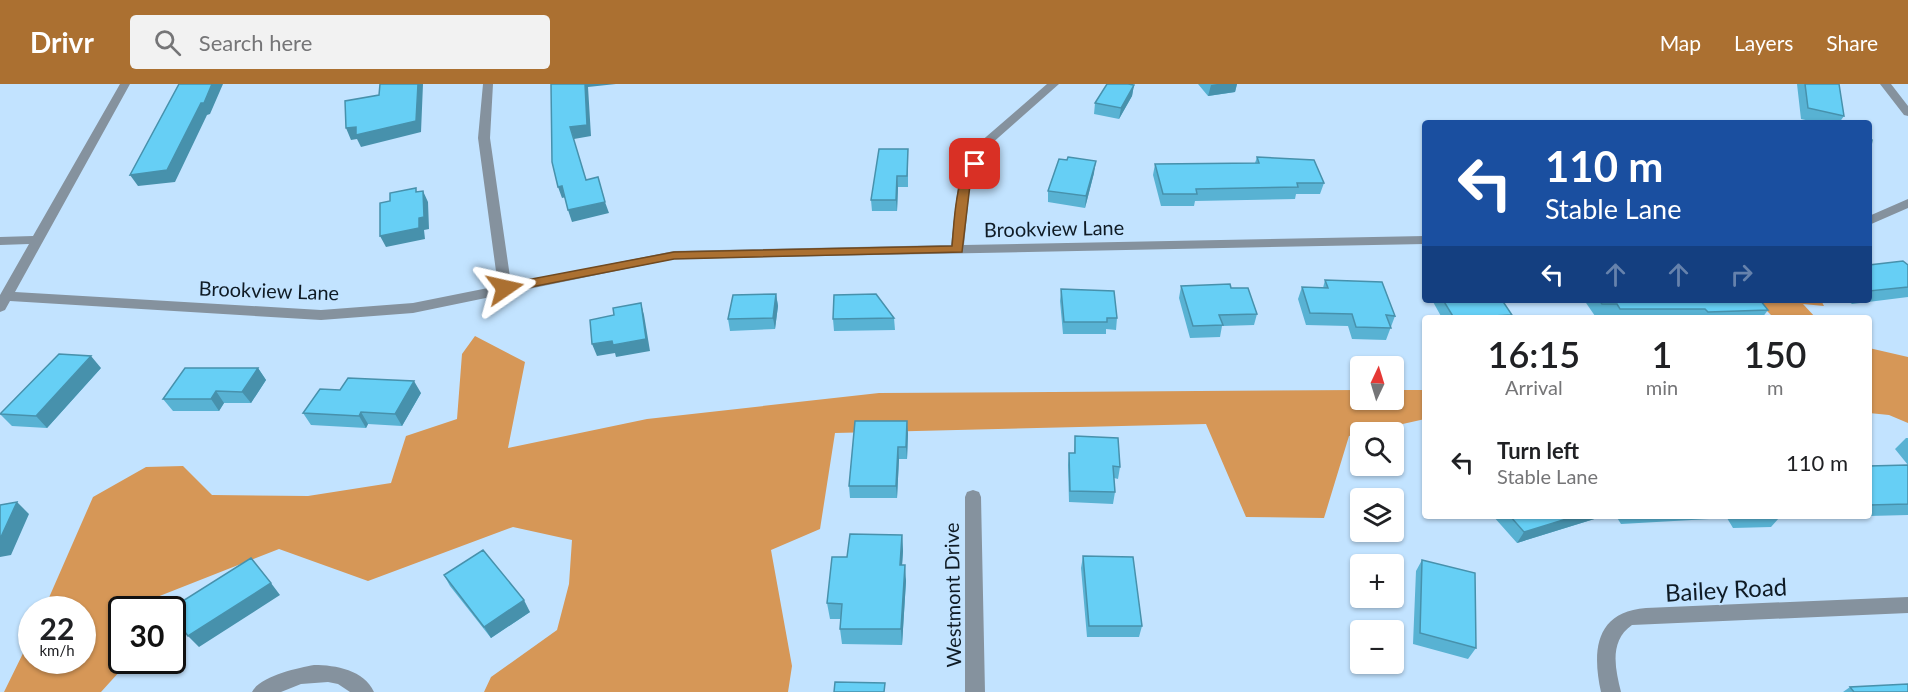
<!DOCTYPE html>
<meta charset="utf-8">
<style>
body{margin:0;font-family:Lato,sans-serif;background:#f2f2f2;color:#202124;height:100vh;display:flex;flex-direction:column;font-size:22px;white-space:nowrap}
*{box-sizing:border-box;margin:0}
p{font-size:20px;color:#757577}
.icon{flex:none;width:33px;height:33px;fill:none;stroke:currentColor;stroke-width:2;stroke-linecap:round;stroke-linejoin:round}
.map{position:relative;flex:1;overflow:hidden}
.side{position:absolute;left:1422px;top:231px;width:450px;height:204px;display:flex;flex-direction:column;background:#fff;border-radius:6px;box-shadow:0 2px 4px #0004}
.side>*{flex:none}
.hud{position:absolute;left:1422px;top:36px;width:450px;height:183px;border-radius:6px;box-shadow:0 2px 4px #0004;background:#1a4fa0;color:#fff;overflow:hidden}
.needle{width:39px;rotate:4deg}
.buttons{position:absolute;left:1350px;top:272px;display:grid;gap:12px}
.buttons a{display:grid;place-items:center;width:54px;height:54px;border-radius:6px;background:#fff;box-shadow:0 2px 4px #0004;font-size:30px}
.speed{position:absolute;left:18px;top:512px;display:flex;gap:12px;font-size:30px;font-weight:700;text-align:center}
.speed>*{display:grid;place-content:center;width:78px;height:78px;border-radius:50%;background:#fff;box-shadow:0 2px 4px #0004;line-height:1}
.speed small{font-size:15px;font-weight:400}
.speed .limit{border:3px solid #111;border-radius:9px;background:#fff;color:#111}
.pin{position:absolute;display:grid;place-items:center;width:51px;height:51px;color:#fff;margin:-26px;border-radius:12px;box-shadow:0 3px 9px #0006}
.me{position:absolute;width:66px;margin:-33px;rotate:79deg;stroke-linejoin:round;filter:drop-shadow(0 0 4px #0008)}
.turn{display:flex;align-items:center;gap:21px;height:126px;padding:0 24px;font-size:27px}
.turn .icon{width:78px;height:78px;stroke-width:2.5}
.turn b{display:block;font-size:42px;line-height:51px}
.lanes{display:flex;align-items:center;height:57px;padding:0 24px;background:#0003;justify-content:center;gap:30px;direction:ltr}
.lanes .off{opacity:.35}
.eta{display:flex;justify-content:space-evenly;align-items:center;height:102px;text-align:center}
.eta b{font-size:36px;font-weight:600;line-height:42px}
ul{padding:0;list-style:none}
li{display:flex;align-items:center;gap:18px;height:90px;padding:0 24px}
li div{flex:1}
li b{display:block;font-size:22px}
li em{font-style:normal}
header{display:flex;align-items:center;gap:36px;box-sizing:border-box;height:84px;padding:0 30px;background:#ab7031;color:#fff}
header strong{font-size:28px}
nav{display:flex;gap:33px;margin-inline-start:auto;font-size:21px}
.search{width:420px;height:54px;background:#f2f2f2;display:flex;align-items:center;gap:15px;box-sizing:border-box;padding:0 21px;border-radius:6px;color:#757577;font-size:22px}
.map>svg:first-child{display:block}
.forest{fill:#d69757}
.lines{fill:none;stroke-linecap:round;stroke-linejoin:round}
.minor{fill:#85929e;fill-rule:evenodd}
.wall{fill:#58b2d3}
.shaded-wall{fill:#4791ac}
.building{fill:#66cff5;stroke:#4791ac;stroke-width:1.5}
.route{fill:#ab7031;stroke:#6f4920;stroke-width:1.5}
.labels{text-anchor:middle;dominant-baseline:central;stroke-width:4.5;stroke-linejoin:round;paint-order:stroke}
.street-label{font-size:20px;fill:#0f1b25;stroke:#c2e3ff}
.near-street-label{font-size:24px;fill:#0f1b25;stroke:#c2e3ff}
</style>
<header>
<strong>Drivr</strong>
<div class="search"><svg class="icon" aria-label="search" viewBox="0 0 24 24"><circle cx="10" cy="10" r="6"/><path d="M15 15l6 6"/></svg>Search here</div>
<nav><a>Map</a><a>Layers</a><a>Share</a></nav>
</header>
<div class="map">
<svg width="1908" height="608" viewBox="0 0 1908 608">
<rect width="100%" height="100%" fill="#c2e3ff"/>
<path class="forest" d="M1756 216H1821L1824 222 1803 220 1816 234H1774Z
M475 252 525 278 508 364 647 335 879 309 1360 306V315H1394V306H1425V335L1349 352 1324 434 1246 433 1206 340 835 349 820 445 771 466 792 582 788 608H484L491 593 557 546 569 500 572 456 513 443 368 497 279 465 157 513 155 525H122V576H130L101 608H4L31 553 32 576H82V525H44L93 413 146 383 183 382 212 411 308 412 391 399 406 352 457 335 462 270Z
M1869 264 1908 273V339L1889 331 1869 329Z"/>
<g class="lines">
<path class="minor" d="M120 0H130L15 208 321 226 413 219 498 202 478 54 483 0H493L490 54 511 200 674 167 951 161 958 101 979 59 1047 0H1059L990 61 970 101 964 161 1425 152V160L674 175 413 229 321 236 10 217 5 226 0 228V211L29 160 0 161V153L33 152Z
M1880 0H1891L1908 22V32L1904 31Z
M1908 115V124L1869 141V132Z
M973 406 979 408 981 413 985 608H965V413L967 408Z
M1908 513V529L1632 541C1609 557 1615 584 1621 608H1601C1592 567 1595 528 1646 524Z
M314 581C336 581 364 586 374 608H350L338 600 328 598 301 600 281 608H252C260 592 298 584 314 581Z"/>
</g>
<path class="wall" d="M1198 0H1237L1235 8 1208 12Z
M1797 0H1839L1844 32 1839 39H1819L1801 35Z
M1134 1 1132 12 1119 35 1094 30 1095 19Z
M908 65V103H898L897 127H872L871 116Z
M1257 73 1324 99 1320 110H1296L1295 115 1195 117 1194 122H1161L1153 91 1155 80 1255 79Z
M1094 89 1085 124 1048 118V107Z
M1869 181H1908V213L1852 220 1847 216H1869Z
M1325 196 1395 232 1386 256 1352 255 1348 242 1306 241 1298 215 1302 203 1323 204Z
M1181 202 1231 204 1257 230 1254 241 1222 242 1220 253 1190 254 1179 214Z
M1061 205 1117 234 1116 246 1106 245V250H1063L1060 217Z
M776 210 778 222 775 245 730 247 728 235Z
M1432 216H1502L1512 231 1510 234H1442Z
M1584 216H1760L1768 226 1762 234H1611L1610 232H1595Z
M894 234 895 246 834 247 833 235Z
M101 284 47 344 12 342 0 330Z
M258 284 266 296 251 319H224L219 327H173L163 315Z
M421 309 402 342 368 340 366 344 311 341 303 329Z
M908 349 907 375H899L897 414H850L849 402Z
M1075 352 1120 383 1118 395 1114 394 1115 408 1113 420 1069 418 1068 381 1069 369H1074Z
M1906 354H1908V381L1895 365Z
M1908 381V431L1869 432V382Z
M1493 432H1604L1517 459Z
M1616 432H1867L1779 434 1771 443 1733 444 1727 434 1621 440Z
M902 451 903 467 902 481 906 497 902 561 842 560 840 545 841 535H830L827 519 847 473Z
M1083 472 1142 542 1139 553H1087L1081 484Z
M1422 476 1476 564 1468 575 1413 560 1416 487Z
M444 491 530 528 491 554 450 502Z
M1850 603 1908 608H1843Z"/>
<path class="shaded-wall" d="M212 0H223L210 30 207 31 175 98 138 102 130 91 201 19Z
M418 0H423L421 48 361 63 357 55 351 56 346 44Z
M585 0H616L588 3 591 52 574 55 570 43Z
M1217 0H1237L1235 8 1208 12 1211 1Z
M1134 1 1132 12 1119 35 1121 24Z
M1096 77 1094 89 1085 124 1086 112Z
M897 92 898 103 897 127 896 116Z
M562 102 566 113 562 114 558 103Z
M423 107 428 118 429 145 424 146 425 155 386 163 380 152 419 134Z
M605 118 609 129 572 138 568 126Z
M776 210 778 222 775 245 773 234Z
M641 219 644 231 650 267 616 273 615 269 597 272 592 260 612 257Z
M91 272 101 284 47 344 36 332Z
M258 284 266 296 251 319 242 308Z
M414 297 421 309 402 342 395 330Z
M216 307 224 319 219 327 211 315Z
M361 328 368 340 366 344 359 332Z
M907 337 908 349 907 375 906 363Z
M898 363 899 375 897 414 896 402Z
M17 418 29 430 11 471 0 473V455Z
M1576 432H1604L1517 459 1524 448Z
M902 451 903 467 901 497 900 481Z
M905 481 906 497 902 561 901 545Z
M271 499 280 511 199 563 188 552Z
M524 516 530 528 491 554 484 543Z"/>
<path class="building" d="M179 0H212L204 19H201L167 86 130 91Z
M380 0H418L416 37 356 51V43L346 44 345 17 379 11Z
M551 0H585L587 41 570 43 586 96 598 93 605 118 568 126 562 102 558 103 552 78Z
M1107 0H1128L1134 1 1121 24 1095 19Z
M1805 0H1839L1844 32 1808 24Z
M1869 55 1872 56 1869 72Z
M879 65H908L907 92H897L896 116H871Z
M1068 73 1096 77 1086 112 1048 107 1059 75 1067 76Z
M1257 73 1314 76 1324 99H1297L1298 103 1196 105 1197 110H1163L1155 80 1259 79Z
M416 104V108L423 107 424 133 419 134V144L380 152V119L390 117V109Z
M1903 177 1908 181V203L1869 207V181Z
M1325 196 1382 198 1395 232 1386 231 1391 244 1356 243 1352 230 1310 229 1302 203 1328 204Z
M1230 200 1231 204H1248L1257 230 1219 231 1223 241 1193 242 1181 202Z
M1061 205 1114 207 1117 234H1107V238H1064Z
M776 210 773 234 728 235 733 211Z
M876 210 894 234 833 235 834 211Z
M1443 216H1502L1512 231 1454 234Z
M1599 216H1760L1768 226 1708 228 1705 225H1620L1617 220H1602Z
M641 219 646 255 613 261 612 257 592 260 590 236 614 231 613 224Z
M59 270 91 272 36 332 0 330Z
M185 284H258L242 308 216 307 211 315H163Z
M348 294 414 297 395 330 361 328 359 332 303 329 320 305 340 306Z
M855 337H907L906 363H898L896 402H849Z
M1075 352 1118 354 1120 383 1113 382 1115 408 1070 407 1069 369H1075Z
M1908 381V420L1869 421V382Z
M17 418 0 455V421Z
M1510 432H1576L1524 448Z
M850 450 902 451 900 481H905L901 545H840L842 520 827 519 832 473H847Z
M483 466 524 516 484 543 444 491Z
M1083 472 1133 473 1142 542H1089Z
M251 474 271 499 188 552 172 531V525H170Z
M1422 476 1475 489 1476 564 1420 549Z
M835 598 885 599 884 608H834Z
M1908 600V608H1854L1850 603Z"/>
<path class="route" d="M975 77 980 80 970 101 962 168 674 175 505 208 498 204 505 200 674 168 952 162C954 143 955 84 975 77Z"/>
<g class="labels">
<g class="street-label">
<text transform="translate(1054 144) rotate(-1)">Brookview Lane</text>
<text transform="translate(269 206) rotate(2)">Brookview Lane</text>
<text transform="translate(952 511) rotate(-91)">Westmont Drive</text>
</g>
<g class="near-street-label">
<text transform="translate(1726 505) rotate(-3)">Bailey Road</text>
</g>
</g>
</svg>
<div class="buttons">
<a><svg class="needle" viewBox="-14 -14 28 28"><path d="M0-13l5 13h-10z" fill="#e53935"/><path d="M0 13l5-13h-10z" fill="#757577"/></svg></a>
<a><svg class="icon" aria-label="search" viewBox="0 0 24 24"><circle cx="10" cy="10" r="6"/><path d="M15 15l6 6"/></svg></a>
<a><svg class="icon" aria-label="layers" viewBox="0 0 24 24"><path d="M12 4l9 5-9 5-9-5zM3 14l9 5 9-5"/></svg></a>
<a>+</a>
<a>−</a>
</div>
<div class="speed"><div>22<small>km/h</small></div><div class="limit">30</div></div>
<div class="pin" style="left:975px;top:80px;background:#d93025"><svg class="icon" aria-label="arrive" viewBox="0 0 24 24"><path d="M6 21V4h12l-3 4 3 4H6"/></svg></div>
<svg class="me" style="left:505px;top:204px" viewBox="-20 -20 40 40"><path d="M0-17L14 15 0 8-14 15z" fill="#ab7031" stroke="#fff" stroke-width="4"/></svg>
<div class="hud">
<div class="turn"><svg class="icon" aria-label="left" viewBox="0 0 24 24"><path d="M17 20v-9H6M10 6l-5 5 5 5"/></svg><div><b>110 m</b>Stable Lane</div></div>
<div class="lanes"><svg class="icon" aria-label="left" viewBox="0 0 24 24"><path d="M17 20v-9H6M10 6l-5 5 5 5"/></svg><svg class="icon off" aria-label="ahead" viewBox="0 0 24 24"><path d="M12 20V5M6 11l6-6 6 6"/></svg><svg class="icon off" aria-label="ahead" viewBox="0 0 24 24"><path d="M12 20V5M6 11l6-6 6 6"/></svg><svg class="icon off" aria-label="right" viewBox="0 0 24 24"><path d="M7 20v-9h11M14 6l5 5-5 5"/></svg></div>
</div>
<section class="side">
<div class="eta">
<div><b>16:15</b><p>Arrival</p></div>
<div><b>1</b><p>min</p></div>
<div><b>150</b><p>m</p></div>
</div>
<ul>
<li><svg class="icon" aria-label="left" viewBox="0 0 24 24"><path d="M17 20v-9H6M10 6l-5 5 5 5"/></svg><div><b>Turn left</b><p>Stable Lane</p></div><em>110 m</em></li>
</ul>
</section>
</div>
